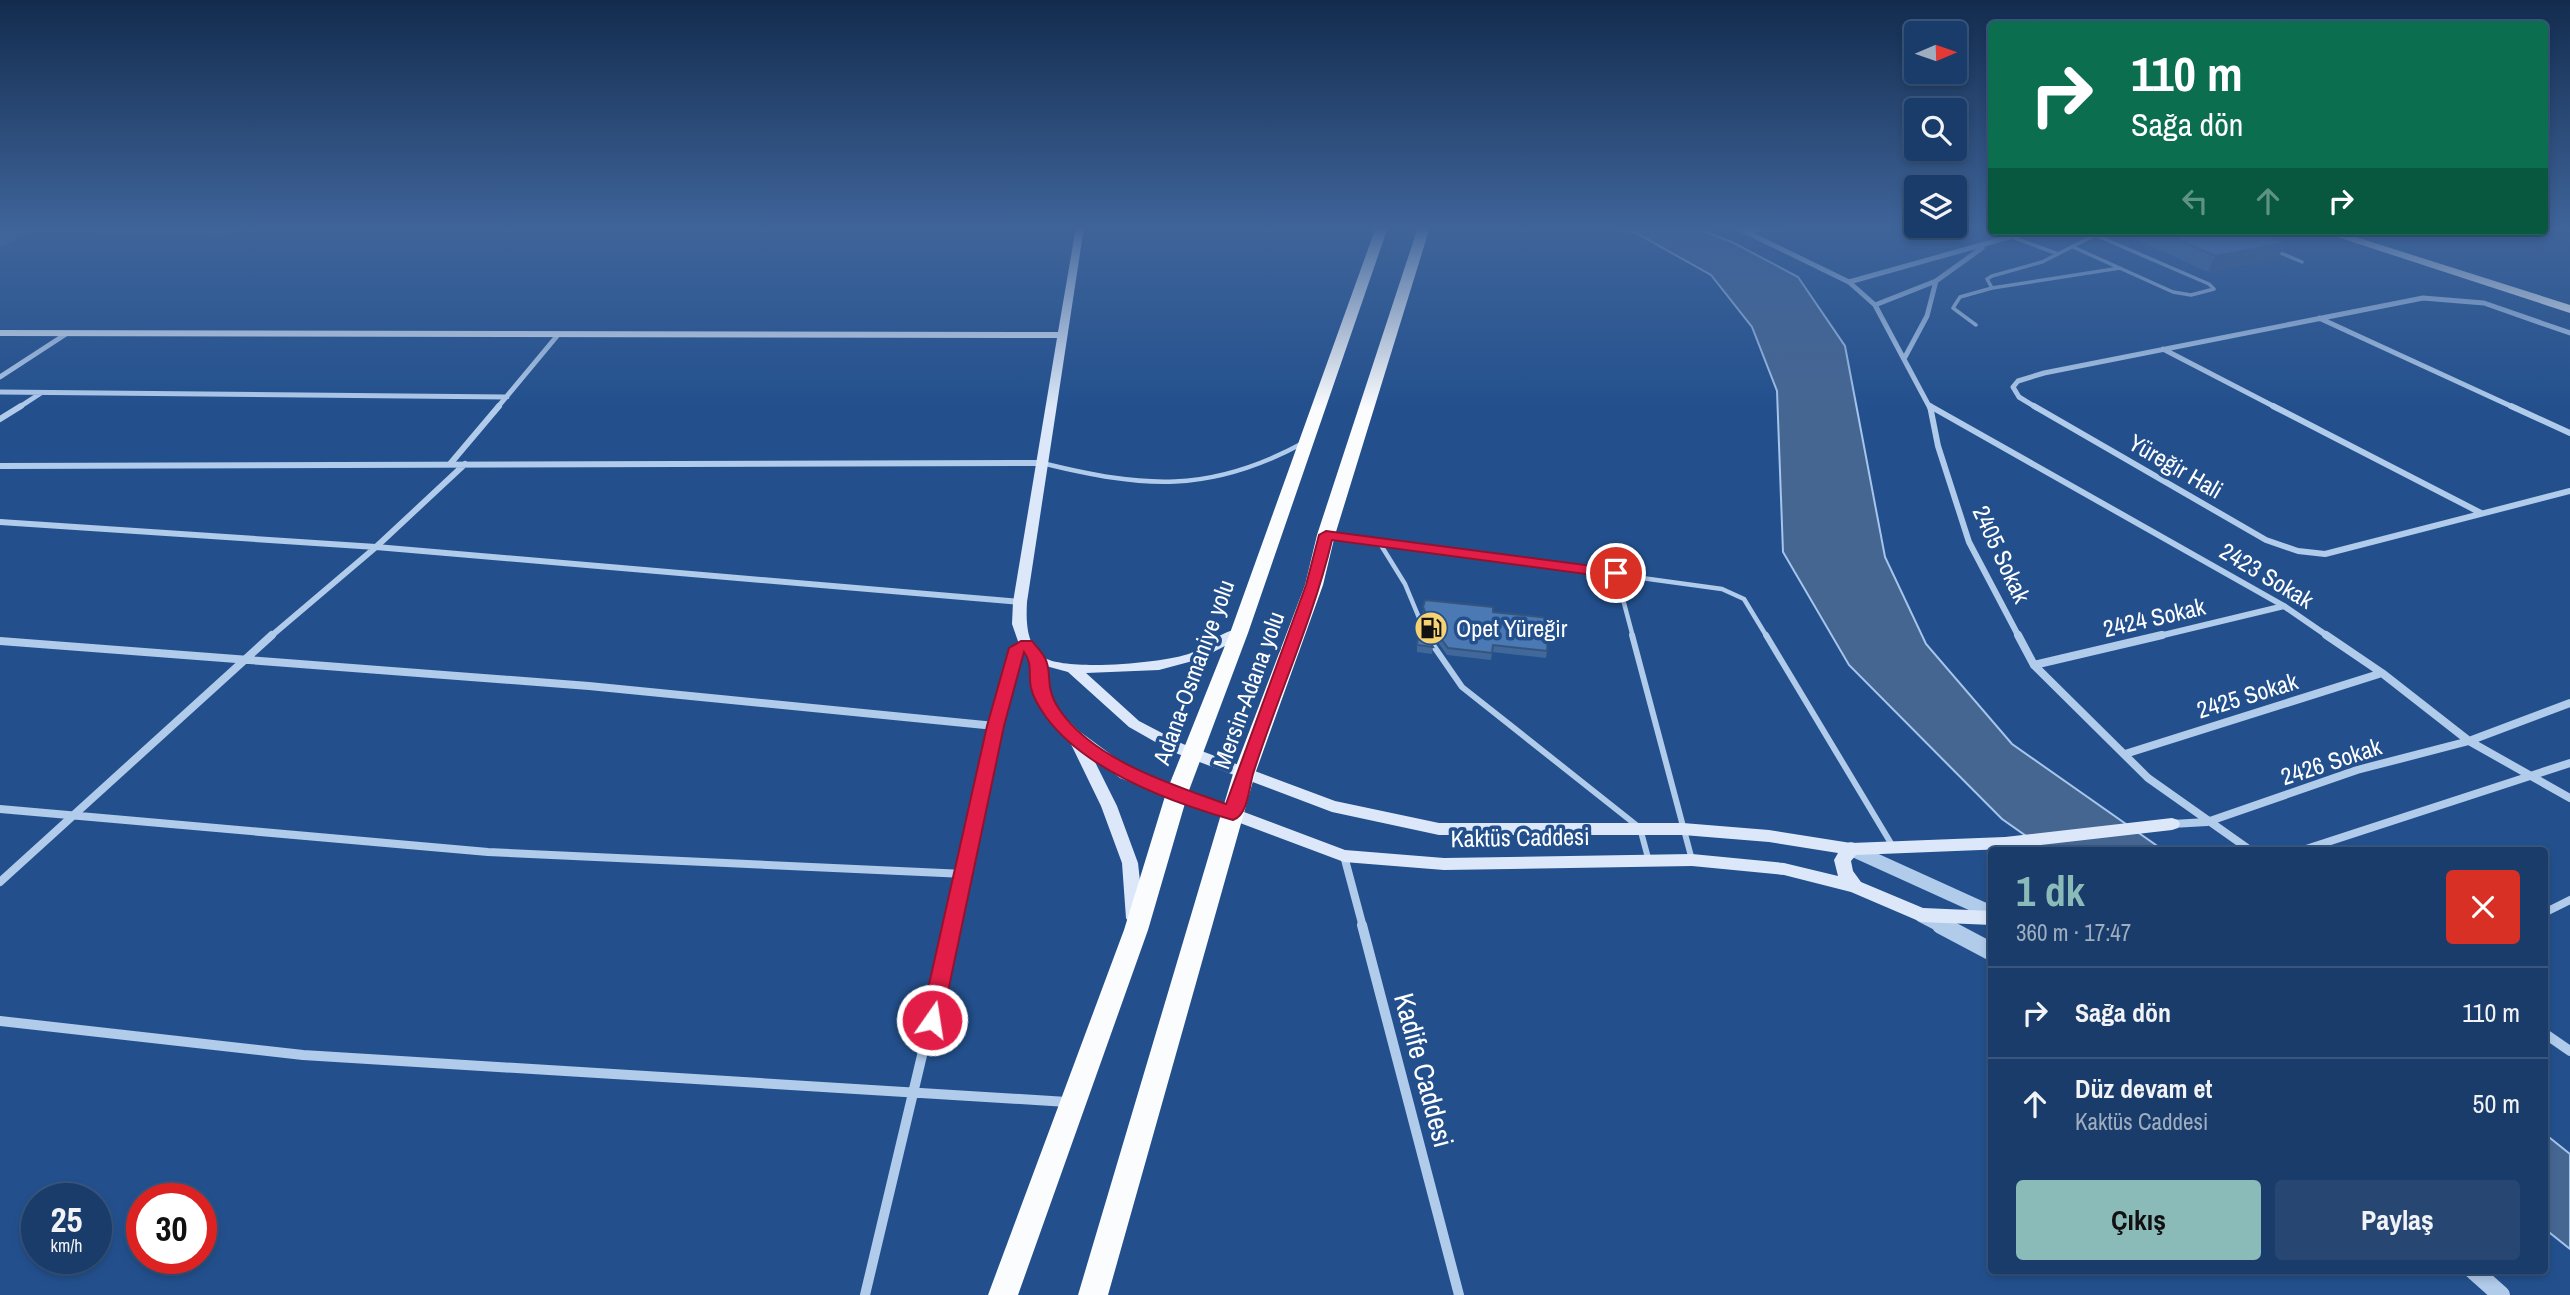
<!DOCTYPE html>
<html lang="tr">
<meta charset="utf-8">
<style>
body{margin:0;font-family:"Archivo Narrow",sans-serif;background:#274772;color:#f1f3f6;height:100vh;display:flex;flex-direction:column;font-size:26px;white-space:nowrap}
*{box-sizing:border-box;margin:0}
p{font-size:23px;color:#9fadc1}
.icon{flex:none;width:38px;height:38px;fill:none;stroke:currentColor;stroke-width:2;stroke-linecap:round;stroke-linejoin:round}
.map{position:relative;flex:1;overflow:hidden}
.side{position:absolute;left:1988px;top:847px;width:560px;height:427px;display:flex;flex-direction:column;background:#1a3c6a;border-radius:7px;box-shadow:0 4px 10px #0003,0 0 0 2px #38567e}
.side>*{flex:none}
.guide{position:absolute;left:1988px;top:21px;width:560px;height:214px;border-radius:7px;box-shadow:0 4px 10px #0003,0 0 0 2px #38567e;background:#0b6e4f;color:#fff;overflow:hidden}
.needle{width:46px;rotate:88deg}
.fabs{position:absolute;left:1904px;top:21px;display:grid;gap:14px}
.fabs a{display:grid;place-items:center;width:63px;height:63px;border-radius:7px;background:#1a3c6a;box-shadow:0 4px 10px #0003,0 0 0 2px #38567e;font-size:35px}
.speed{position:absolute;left:21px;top:1183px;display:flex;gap:14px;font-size:35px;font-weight:700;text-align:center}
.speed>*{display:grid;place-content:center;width:91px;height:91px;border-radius:50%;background:#1a3c6a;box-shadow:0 4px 10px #0003,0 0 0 2px #38567e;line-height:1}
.speed small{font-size:18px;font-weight:400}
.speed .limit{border:10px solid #d22;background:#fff;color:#111}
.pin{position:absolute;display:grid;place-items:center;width:60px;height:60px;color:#fff;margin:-30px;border:4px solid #fff;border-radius:50%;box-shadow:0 2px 7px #0007}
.me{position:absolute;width:77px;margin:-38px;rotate:13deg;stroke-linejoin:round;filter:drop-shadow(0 0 5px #0008)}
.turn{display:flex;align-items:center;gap:24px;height:147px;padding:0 28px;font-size:32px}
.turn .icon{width:91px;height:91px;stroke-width:2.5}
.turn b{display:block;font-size:49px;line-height:60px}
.lanes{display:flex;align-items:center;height:66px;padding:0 28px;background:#0003;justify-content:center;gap:35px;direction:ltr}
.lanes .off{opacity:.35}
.round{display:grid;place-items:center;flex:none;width:74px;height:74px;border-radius:7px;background:#274772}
.headline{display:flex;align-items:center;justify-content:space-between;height:119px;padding:0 28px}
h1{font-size:42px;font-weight:700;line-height:52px;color:#8bbbb9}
.button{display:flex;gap:14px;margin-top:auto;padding:14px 28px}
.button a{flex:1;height:80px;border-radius:7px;background:#8bbbb9;color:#111;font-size:28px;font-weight:700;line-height:80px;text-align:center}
.button a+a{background:#274772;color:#f1f3f6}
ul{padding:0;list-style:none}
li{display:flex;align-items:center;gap:21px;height:91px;padding:0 28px;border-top:2px solid #38567e}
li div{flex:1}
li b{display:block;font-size:26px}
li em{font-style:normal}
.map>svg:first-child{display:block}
.green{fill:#376aaa}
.water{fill:#466692;stroke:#a5c5ec;stroke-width:2}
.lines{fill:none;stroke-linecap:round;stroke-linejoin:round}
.service-far2{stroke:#b1cbeb;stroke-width:3.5}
.service-far1{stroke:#b1cbeb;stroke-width:4.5}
.service{stroke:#b1cbeb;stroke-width:6}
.minor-far3{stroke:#b1cbeb;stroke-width:5}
.minor-far2{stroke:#b1cbeb;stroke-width:6}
.minor-far1{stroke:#b1cbeb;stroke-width:8}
.minor{stroke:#b1cbeb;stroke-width:10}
.tertiary-far1{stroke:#b1cbeb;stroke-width:14}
.tertiary{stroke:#b1cbeb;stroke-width:18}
.secondary{fill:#dce8f9;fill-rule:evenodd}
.trunk{fill:#fafcfe;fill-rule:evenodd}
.wall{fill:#40689a}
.shaded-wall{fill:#34557d}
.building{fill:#4b79b3;stroke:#34557d;stroke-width:2}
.route{fill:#e11d48;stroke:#92132f;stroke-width:2}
.labels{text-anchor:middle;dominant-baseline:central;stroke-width:7;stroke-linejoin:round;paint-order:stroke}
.street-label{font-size:24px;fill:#fff;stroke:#23508d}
.poi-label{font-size:24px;fill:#fff;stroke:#23508d;text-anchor:start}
.near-street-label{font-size:28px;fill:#fff;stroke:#23508d}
</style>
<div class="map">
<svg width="2570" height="1295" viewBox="0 0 2570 1295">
<rect width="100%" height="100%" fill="#23508d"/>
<path class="green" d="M0 227H241L225 236 36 231 0 247Z"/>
<path class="water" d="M1614 227H1693L1732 242 1798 277 1845 346 1885 557 1926 644 2012 744 2163 850H2046L2002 819 1849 665 1783 552 1777 391 1752 327 1711 275 1636 233Z
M2545 1134 2570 1154V1249L2545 1229Z"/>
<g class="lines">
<path class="service-far2" d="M2012 237 2058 254
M2073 247 2173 292 2191 295 2214 289 2209 284 2093 234
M2276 251 2302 262
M1992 288 1987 279 1992 276 2042 262 2103 231
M1976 325 1953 308 1960 297 1992 288 2120 268"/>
<path class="service-far1" d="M1042 463C1143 488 1209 494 1303 443
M1329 535 1379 542 1405 584 1427 637
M1379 542 1722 589 1744 599 1767 637
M1616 573 1633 637"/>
<path class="service" d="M1426 635 1462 687 1640 828 1648 858
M1632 635 1692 860
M1766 635 1892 845"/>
<path class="minor-far3" d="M1736 227 1849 282 1875 305 1930 408
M1749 231 1772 227
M1849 282 2031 231
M1875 305 1936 281
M2319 318 2515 408
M2163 349 2277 408
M1905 357 1927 316 1936 281 1982 248
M0 377 66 334
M0 392 507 397
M1930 406 1933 408
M18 408 41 393
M497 408 557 336
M2037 408 2019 397 2013 387 2018 381 2044 373 2423 298 2484 303 2570 333"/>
<path class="minor-far2" d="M1930 406 1938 446 1969 542 2019 637
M1930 406 2284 606 2329 637
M2034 406 2266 540 2298 551 2325 554 2570 491
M2273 406 2481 513
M2511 406 2570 433
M0 419 21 406
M450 464 499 406
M0 466 1042 463
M0 522 376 547 1020 602
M270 637 376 547 465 464
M2155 637 2284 606"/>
<path class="minor-far1" d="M2018 635 2034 665 2148 778 2250 850
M2326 635 2382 673 2469 741 2570 798
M0 641 589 686 995 726
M2034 665 2162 635
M2125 754 2382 673
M0 809 488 852 965 874
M2172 824 2207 822 2357 770 2469 741 2570 703
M2303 850 2570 763
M1344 856 1363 927
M0 882 272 635
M2544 913 2570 900
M952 927 995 726 1015 652 1026 644"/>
<path class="minor" d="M1362 925 1459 1295
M0 1021 303 1055 1067 1102
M2544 1033 2570 1051
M865 1295 953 925"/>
<path class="tertiary-far1" d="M1851 849 1992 913
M1921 915 1944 927"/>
<path class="tertiary" d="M1941 925 1992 952
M2473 1270 2501 1295"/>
<path class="secondary" d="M1076 227H1084L1027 602C1026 620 1026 645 1043 657 1065 672 1166 663 1191 653 1206 646 1227 626 1244 630L1246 633 1244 636 1200 659 1159 670 1086 673 1139 721 1183 744 1335 801 1439 823H1683L1769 830 1851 843 2005 837 2172 818 2178 820 2180 824 2178 828 2172 830 2005 849 1856 855 1851 861 1853 871 1861 882 1923 908 1992 911V925L1921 922 1851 892 1784 875 1692 866 1444 870 1344 862 1120 778 1092 756 1117 806 1138 863 1144 918 1141 923 1135 925 1129 923 1126 918 1122 863 1101 806 1068 738 1048 717 1033 690 1031 660 1019 644 1012 624 1013 602 1057 338 0 336V330L1058 332ZM1046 666 1068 672 1129 727 1173 752 1332 812 1439 835H1683L1769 842 1838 853 1834 860 1838 876 1784 863 1692 854 1444 858 1345 850 1132 770 1079 731 1059 711 1047 690Z"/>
<path class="trunk" d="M1376 227H1388L1248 633 1188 793 1148 930 1018 1295H988L1124 930 1166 793 1230 633Z
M1418 227H1430L1335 535 1323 585 1255 774 1108 1295H1078L1233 774 1305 585 1317 535Z
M2319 231H2337L2570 305V313Z"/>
</g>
<path class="wall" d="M2136 231H2256L2278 259 2208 272 2133 238Z
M1425 600 1493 612 1547 651 1546 658 1492 652 1491 660 1447 655 1430 631 1423 614Z
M1417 645 1433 647 1432 654 1417 652Z"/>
<path class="shaded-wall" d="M2285 243 2278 259 2208 272 2215 256Z"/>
<path class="building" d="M2159 231H2256L2285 243 2215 256Z
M1425 600 1493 607V612L1549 618 1547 651 1493 645 1492 653 1448 648 1430 624 1423 607Z
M1420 625 1433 647 1417 645Z"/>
<linearGradient id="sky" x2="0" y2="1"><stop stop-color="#132c4e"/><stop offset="0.56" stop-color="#3f649a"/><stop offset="1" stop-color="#3f649a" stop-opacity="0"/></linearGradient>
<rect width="2570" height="408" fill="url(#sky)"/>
<path class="route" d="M1326 531 1616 569 1623 573 1616 578 1332 540C1313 620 1278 695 1253 774 1249 787 1248 816 1233 820 1170 802 1086 771 1046 717 1041 710 1033 697 1031 688 1028 675 1033 664 1024 652L1004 726 942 1020 939 1026 932 1029 924 1026 921 1020 987 726 1009 648 1021 641H1032C1036 646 1042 652 1045 658 1053 674 1044 687 1059 709 1093 760 1171 784 1226 804L1306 585 1319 535Z"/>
<defs>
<symbol id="fuel-disc" viewBox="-11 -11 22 22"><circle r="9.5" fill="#f7d273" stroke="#23508d"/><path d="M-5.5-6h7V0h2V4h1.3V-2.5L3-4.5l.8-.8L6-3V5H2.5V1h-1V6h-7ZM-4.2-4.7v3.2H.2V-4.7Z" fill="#111"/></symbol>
</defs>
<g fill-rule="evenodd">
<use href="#fuel-disc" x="1412" y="609" width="38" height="38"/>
</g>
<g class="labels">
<g class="street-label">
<text transform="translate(2176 466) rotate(30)">Yüreğir Hali</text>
<text transform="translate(2002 554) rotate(65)">2405 Sokak</text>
<text transform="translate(2267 575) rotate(31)">2423 Sokak</text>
<text transform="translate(2154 617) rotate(-13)">2424 Sokak</text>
<text transform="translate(1193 672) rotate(-70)">Adana-Osmaniye yolu</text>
<text transform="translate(1248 690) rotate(-70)">Mersin-Adana yolu</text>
<text transform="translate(2247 695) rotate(-17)">2425 Sokak</text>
<text transform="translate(2331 761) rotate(-18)">2426 Sokak</text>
<text transform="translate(1520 837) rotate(-1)">Kaktüs Caddesi</text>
</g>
<g class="poi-label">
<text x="1456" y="628">Opet Yüreğir</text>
</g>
<g class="near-street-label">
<text transform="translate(1424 1070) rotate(75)">Kadife Caddesi</text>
</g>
</g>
</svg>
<div class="fabs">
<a><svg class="needle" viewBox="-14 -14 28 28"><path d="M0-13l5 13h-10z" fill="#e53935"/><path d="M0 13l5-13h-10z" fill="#9fadc1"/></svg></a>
<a><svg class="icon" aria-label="search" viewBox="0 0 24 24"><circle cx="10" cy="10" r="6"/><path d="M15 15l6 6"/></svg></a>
<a><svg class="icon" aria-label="layers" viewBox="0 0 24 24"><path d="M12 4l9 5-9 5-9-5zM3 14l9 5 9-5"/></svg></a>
</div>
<div class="speed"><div>25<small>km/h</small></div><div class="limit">30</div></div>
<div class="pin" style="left:1616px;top:573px;background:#d93025"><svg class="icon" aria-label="arrive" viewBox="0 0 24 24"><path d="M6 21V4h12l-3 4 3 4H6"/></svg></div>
<svg class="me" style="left:932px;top:1020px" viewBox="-20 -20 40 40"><circle r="17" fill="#e11d48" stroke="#fff" stroke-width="3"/><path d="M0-11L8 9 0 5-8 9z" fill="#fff"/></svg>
<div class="guide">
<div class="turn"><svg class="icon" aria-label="right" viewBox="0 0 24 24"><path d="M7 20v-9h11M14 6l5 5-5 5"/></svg><div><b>110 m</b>Sağa dön</div></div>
<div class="lanes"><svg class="icon off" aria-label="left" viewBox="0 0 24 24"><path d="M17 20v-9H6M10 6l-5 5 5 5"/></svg><svg class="icon off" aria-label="ahead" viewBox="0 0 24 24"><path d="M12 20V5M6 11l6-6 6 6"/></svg><svg class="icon" aria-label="right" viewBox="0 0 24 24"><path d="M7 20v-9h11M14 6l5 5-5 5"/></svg></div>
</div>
<section class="side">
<div class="headline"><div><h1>1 dk</h1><p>360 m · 17:47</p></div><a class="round" style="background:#d93025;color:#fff"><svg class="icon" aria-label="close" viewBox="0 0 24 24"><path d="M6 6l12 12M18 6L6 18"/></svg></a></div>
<ul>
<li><svg class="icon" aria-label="right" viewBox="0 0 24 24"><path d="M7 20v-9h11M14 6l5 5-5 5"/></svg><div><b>Sağa dön</b></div><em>110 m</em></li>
<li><svg class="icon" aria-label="ahead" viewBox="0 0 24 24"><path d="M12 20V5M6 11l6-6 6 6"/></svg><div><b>Düz devam et</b><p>Kaktüs Caddesi</p></div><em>50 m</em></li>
</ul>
<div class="button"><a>Çıkış</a><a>Paylaş</a></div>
</section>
</div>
